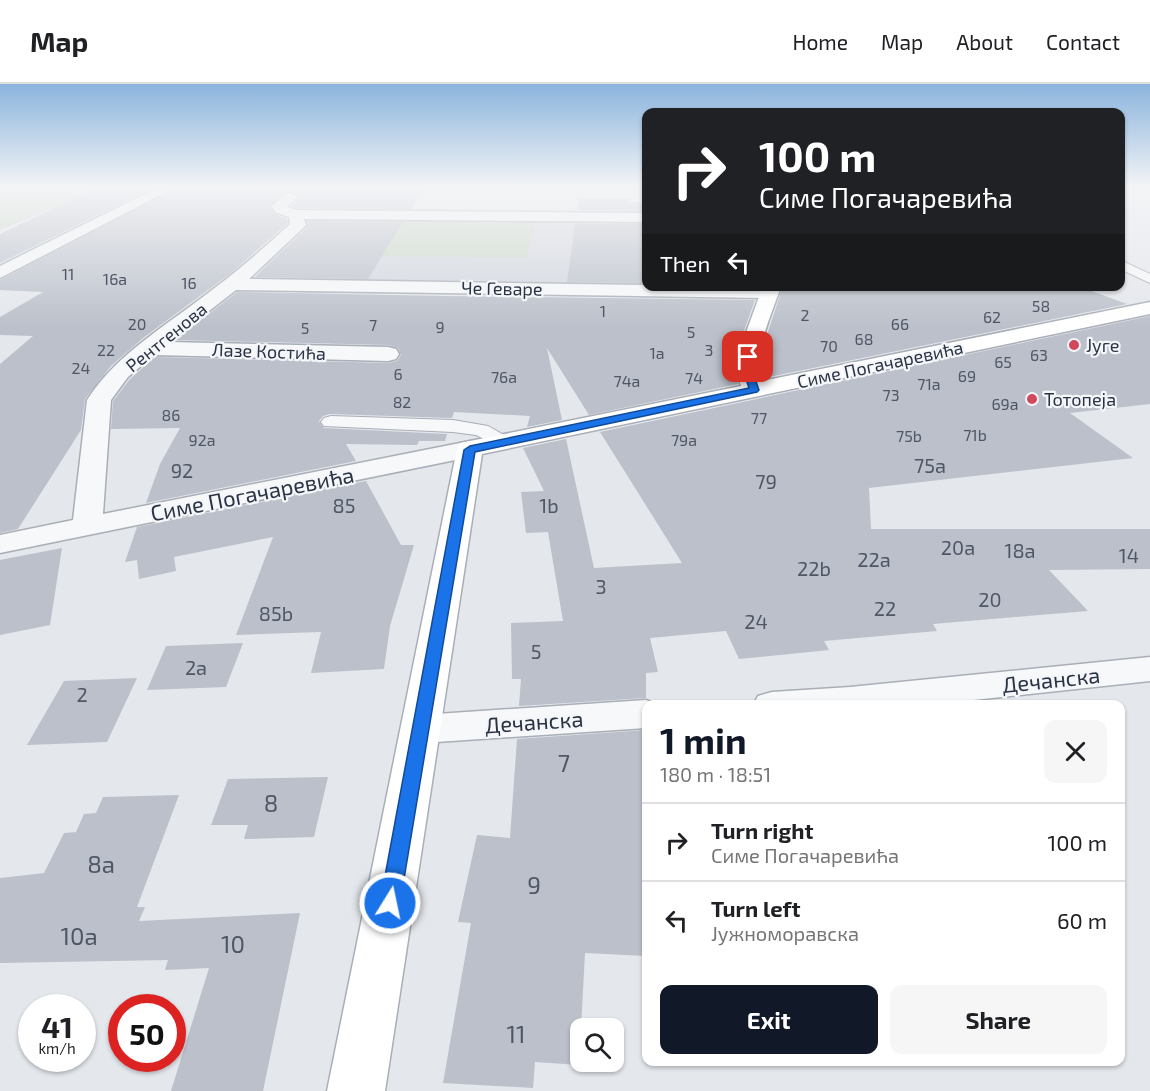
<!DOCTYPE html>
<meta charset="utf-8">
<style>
body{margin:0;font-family:"Exo 2",sans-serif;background:#f6f6f6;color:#202124;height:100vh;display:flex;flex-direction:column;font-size:22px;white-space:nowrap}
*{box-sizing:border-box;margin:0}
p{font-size:20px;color:#757577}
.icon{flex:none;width:33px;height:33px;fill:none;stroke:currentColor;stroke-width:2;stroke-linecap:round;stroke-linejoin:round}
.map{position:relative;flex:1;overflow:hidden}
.details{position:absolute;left:642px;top:616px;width:483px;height:366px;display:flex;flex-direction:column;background:#fff;border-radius:12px;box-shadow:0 2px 4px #0004}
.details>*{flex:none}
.guide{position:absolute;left:642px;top:24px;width:483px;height:183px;border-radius:12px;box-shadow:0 2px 4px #0004;background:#202124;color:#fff;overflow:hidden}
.tools{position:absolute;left:570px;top:934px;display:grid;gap:12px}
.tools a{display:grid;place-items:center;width:54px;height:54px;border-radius:12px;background:#fff;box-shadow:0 2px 4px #0004;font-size:30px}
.speed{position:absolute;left:18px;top:910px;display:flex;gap:12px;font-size:30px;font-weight:700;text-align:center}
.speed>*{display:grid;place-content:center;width:78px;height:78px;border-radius:50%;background:#fff;box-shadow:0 2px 4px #0004;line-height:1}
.speed small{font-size:15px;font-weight:400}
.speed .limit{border:9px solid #d22;background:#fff;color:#111}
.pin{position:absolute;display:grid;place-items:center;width:51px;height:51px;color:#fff;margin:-26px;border-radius:12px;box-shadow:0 3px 9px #0006}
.me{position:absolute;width:66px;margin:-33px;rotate:10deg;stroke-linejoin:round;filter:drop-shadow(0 0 4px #0008)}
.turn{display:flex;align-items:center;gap:21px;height:126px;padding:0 18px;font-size:27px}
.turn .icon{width:78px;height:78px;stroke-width:2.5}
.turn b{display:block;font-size:42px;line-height:51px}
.then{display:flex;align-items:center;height:57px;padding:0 18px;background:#0003;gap:12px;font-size:22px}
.round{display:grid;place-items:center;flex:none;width:63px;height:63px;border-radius:12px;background:#f6f6f6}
.head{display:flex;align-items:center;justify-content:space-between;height:102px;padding:0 18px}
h1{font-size:36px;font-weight:700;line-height:45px;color:#111827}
.button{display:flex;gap:12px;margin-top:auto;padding:12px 18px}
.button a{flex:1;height:69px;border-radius:12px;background:#111827;color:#fff;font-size:24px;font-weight:700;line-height:69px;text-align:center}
.button a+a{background:#f6f6f6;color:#202124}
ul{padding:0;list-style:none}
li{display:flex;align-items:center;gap:18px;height:78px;padding:0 18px;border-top:2px solid #e0e0e0}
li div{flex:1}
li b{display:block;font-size:22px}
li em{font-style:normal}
header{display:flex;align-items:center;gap:36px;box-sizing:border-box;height:84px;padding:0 30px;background:#fff;border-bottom:2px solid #e0e0e0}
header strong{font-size:28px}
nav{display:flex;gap:33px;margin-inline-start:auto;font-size:21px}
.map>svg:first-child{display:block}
.built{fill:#d2d6de}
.green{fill:#c9d6c5}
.building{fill:#bbc0ca}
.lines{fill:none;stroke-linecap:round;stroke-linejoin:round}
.lane-casing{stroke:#a9aeb7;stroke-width:2}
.street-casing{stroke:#a9aeb7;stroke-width:3}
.secondary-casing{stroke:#a9aeb7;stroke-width:3}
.lane{fill:#f7f8fa;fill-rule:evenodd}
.street{fill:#f7f8fa;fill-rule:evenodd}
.secondary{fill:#fff;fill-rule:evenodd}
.route{fill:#1a73e8;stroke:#114b97;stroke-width:1.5}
.poi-dot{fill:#d1495b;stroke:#f4f6f9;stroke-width:2}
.labels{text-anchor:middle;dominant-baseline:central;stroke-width:4.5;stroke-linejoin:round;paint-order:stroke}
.far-number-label{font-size:16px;fill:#4f5766}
.far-street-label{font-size:18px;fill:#2b3445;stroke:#f4f6f9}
.far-poi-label{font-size:18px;fill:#2b3445;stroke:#f4f6f9;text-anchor:start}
.number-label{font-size:20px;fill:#4f5766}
.street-label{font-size:22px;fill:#2b3445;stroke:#f4f6f9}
.near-number-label{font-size:24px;fill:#4f5766}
</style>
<header>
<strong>Map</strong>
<nav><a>Home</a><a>Map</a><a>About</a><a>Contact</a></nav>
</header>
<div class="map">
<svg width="1150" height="1007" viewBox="0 0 1150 1007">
<rect width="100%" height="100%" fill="#e4e7ec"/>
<path class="built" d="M317 133 646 136V201L253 196 270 174Z"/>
<path class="green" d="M0 103H161L121 122 61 121 0 146Z
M341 136 535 137 527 173 311 172Z"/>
<path class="building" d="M99 103H155L0 179V150Z
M178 103 239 105 243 103 424 104 411 125 297 124 291 122 300 115 299 111 292 107 285 108 270 122 273 129 287 135 288 139 231 189 143 254 111 282 85 315 81 346 18 445 0 449V280L33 252 0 251V233L43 208 0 206V196Z
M579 115H629L630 118H646V127L577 126Z
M307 137 403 138 368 195 255 193 308 143Z
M575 140H646V199L567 198Z
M783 202H1078L1127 220 764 294 762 286 763 263Z
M237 208 444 212 755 216 735 272 734 287 738 300 589 331 547 264 562 336 527 343 530 332 454 328 452 334 330 330 323 332 319 337 324 344 447 350 445 357H419L417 361 346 360 356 377 146 419 160 380 180 344 111 345 113 317 130 295 155 273 388 279 397 277 401 271 398 264 388 261 175 256Z
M1150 232V320L1070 329 1133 374 869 404 871 445H1150V485L1049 486 1088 527 933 540 937 547 824 557 829 566 739 575 726 547 650 554 658 588 646 589V614L519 622 521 595H512L511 539 563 537 548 448 526 449 521 408 544 407 523 364 566 355 594 484 682 479 600 348Z
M366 397 401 461H414L390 542 384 585 311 589 321 548 236 551 273 453 174 473 176 487 139 495 137 476 125 478 137 443Z
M62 464 50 541 0 551V476Z
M243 559 226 603 147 606 166 562Z
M137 594 107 658 27 661 64 597Z
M646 646V872L585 869 579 981 535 978 533 1004 443 999 471 839 458 838 477 751 510 754 517 655Z
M328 693 314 753 244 755 248 741H211L228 695Z
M179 711 137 823H145L139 837 300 829 263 1007H171L209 884 165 886 168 876 0 879V794L44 789 64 749 76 748 84 730 96 729 103 713Z"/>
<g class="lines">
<defs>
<path id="lane" d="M1120 176 1150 190V199L1120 185Z
M331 332 453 336 488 342 511 355 514 359 511 363 504 365 476 351 453 348 324 342 321 338 324 334Z"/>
<path id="street" d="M159 103H176L0 194V182Z
M291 109 298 113 287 123 297 126 646 129V138L304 135 306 141 303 144 249 195 646 201V202H770L777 204 779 208 777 212 770 214 236 206 169 258 388 263 396 265 399 270 396 275 388 277 154 271 128 293 111 316 103 430 470 357 479 359 483 365 479 371 470 373 0 469V451L73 436 87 316C117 269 169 240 212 206 239 186 265 163 290 140L289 133 275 128 272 122 286 110Z
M1150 573V597L927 621H753L758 612 772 608 850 603Z
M646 616 660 621H646V644L422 659 408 655 402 645 408 635 422 631Z"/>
<path id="secondary" d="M763 202H781C772 230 752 270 762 297L1150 218V230L482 370 385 1007H327L457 365 461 359 470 357 741 302 736 286 737 273Z"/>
</defs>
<use href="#lane" class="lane-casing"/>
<use href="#street" class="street-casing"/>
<use href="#secondary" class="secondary-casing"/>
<use href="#lane" class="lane"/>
<use href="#street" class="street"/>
<use href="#secondary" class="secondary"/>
</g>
<linearGradient id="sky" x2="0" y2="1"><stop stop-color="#8bb4dd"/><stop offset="0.42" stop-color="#f3f4f6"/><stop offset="1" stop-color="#f3f4f6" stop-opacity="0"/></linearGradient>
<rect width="1150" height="244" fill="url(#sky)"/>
<path class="route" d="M748 270 753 273 752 286 759 306 757 308 475 368 400 819 397 825 390 828 383 825 380 819 464 366 470 362 749 304 743 286 744 273Z"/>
<g class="poi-dot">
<circle cx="1074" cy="261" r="6"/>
<circle cx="1032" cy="315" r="6"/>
</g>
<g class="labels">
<g class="far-number-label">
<text x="68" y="189">11</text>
<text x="115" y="194">16a</text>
<text x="189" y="198">16</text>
<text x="1041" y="221">58</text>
<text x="603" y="226">1</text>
<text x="805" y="230">2</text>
<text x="992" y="232">62</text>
<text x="137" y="239">20</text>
<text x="900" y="239">66</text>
<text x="373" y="240">7</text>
<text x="440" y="242">9</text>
<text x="305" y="243">5</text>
<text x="691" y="247">5</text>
<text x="864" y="254">68</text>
<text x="829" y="261">70</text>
<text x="106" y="265">22</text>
<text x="709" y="265">3</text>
<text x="657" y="268">1a</text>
<text x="1039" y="270">63</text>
<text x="1003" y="277">65</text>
<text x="81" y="283">24</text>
<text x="398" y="289">6</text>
<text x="967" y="291">69</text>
<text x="504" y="292">76a</text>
<text x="694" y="293">74</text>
<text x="627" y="296">74a</text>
<text x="929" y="299">71a</text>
<text x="891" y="310">73</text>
<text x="402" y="317">82</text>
<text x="1005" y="319">69a</text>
<text x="171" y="330">86</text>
<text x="759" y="333">77</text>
<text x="975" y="350">71b</text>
<text x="909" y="351">75b</text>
<text x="202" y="355">92a</text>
<text x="684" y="355">79a</text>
</g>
<g class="far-street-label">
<text transform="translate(502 204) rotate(1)">Че Геваре</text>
<text transform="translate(166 253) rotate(-39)">Рентгенова</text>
<text transform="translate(269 267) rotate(2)">Лазе Костића</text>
<text transform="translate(880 280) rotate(-12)">Симе Погачаревића</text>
</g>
<g class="far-poi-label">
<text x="1086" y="261">Југе</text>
<text x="1044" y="315">Тотопеја</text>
</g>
<g class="number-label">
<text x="930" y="381">75a</text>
<text x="182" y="386">92</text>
<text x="766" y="397">79</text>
<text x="344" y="421">85</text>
<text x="549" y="421">1b</text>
<text x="958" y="463">20a</text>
<text x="1020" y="466">18a</text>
<text x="1129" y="471">14</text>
<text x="874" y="475">22a</text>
<text x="814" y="484">22b</text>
<text x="601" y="502">3</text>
<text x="990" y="515">20</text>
<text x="885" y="524">22</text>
<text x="276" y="529">85b</text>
<text x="756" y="537">24</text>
<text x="536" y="567">5</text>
<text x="196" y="583">2a</text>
<text x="82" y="610">2</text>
</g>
<g class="street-label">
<text transform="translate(252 409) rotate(-11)">Симе Погачаревића</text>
<text transform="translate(1051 595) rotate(-6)">Дечанска</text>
<text transform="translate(534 637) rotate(-4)">Дечанска</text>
</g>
<g class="near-number-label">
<text x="564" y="678">7</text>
<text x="271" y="718">8</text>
<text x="101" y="779">8a</text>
<text x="534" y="800">9</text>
<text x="79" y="851">10a</text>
<text x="233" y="859">10</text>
<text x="516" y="949">11</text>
</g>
</g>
</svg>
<div class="tools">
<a><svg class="icon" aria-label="search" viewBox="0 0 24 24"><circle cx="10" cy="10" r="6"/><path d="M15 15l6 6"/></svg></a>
</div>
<div class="speed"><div>41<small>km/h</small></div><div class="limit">50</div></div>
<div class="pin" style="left:748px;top:273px;background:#d93025"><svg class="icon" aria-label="arrive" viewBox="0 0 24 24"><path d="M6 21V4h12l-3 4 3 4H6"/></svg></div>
<svg class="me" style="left:390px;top:819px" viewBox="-20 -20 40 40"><circle r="17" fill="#1a73e8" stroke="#fff" stroke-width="3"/><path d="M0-11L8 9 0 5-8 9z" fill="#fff"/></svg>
<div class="guide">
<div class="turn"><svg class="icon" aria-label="right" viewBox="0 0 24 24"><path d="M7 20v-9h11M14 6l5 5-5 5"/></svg><div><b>100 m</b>Симе Погачаревића</div></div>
<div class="then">Then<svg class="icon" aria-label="left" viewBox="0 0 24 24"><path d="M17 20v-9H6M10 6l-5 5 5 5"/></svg></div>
</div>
<section class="details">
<div class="head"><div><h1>1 min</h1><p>180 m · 18:51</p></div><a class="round"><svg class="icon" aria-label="close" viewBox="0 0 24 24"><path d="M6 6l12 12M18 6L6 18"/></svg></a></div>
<ul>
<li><svg class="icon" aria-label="right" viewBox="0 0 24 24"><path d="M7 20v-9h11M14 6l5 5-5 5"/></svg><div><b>Turn right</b><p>Симе Погачаревића</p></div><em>100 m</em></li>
<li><svg class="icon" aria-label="left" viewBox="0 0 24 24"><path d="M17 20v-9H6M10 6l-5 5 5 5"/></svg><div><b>Turn left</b><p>Јужноморавска</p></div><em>60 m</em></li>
</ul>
<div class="button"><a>Exit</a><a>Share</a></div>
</section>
</div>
